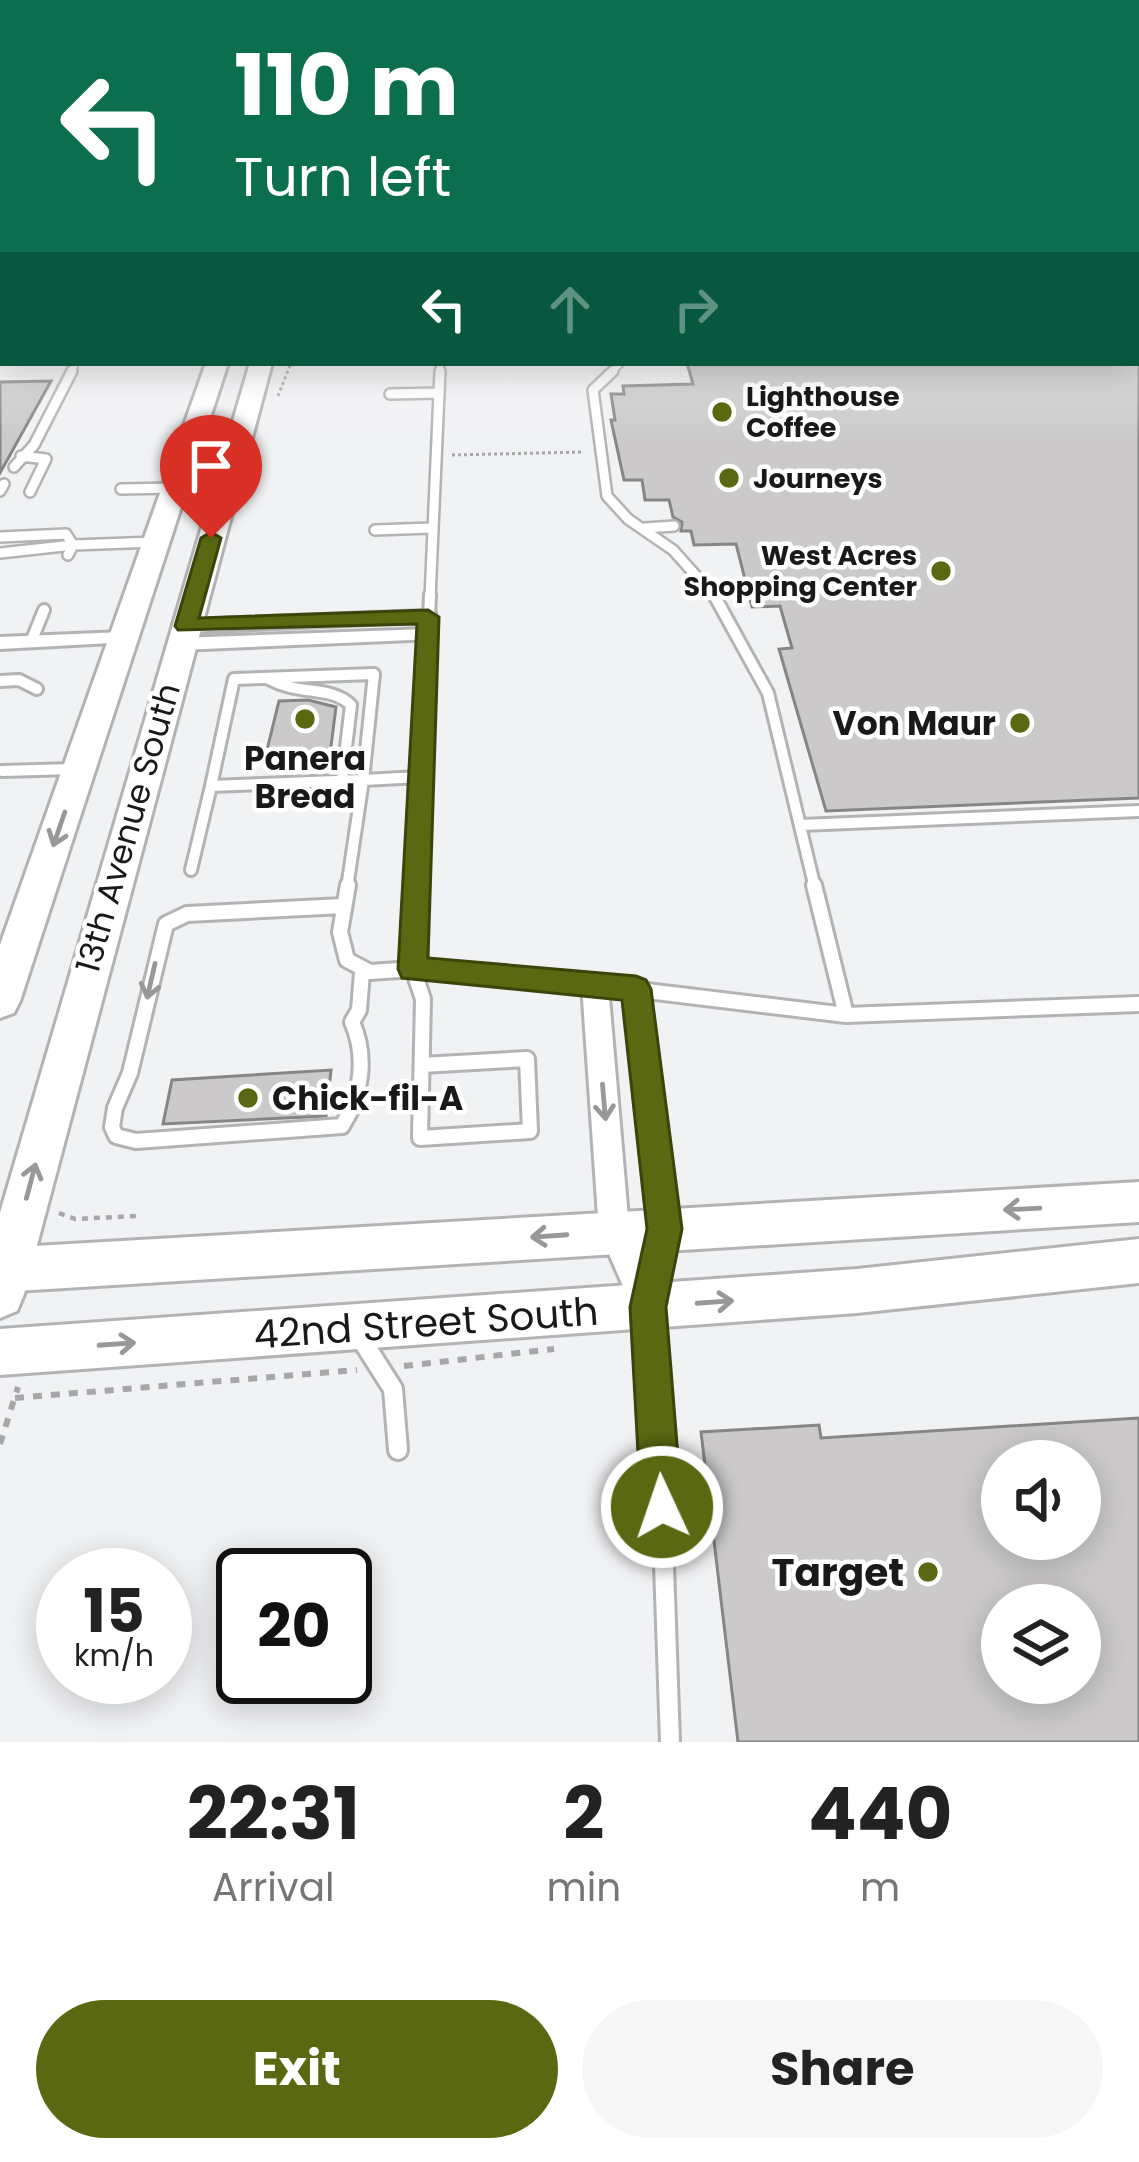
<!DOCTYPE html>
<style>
body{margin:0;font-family:Poppins,sans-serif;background:#f6f6f6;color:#222;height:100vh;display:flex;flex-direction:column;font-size:45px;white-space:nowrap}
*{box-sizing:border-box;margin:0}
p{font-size:39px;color:#767676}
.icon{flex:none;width:66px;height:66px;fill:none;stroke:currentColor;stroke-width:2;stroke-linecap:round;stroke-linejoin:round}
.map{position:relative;height:1742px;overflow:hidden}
.side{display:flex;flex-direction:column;background:#fff;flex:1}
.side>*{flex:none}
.hud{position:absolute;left:0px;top:0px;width:1140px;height:366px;box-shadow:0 6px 30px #0003;background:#0b6e4f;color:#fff;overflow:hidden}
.buttons{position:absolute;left:981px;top:1440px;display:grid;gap:24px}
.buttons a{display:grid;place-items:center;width:120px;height:120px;border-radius:50%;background:#fff;box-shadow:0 6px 30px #0003;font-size:60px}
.speed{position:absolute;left:36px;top:1548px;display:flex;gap:24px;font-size:60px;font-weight:700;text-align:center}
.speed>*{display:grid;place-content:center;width:156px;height:156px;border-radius:50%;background:#fff;box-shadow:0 6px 30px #0003;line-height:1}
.speed small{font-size:30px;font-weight:400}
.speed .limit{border:6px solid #111;border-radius:18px;background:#fff;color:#111}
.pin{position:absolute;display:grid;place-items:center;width:102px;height:102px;color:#fff;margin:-123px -51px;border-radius:50% 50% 50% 0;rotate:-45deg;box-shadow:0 0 12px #0007}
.pin .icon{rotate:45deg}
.me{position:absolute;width:132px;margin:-66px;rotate:357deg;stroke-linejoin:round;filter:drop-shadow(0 0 9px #0008)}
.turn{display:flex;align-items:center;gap:42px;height:252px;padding:0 36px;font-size:54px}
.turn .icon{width:156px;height:156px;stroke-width:2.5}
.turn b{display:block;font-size:84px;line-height:102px}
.lanes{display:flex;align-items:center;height:114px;padding:0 36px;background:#0003;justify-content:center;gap:60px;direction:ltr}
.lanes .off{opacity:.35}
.eta{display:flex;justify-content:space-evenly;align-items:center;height:204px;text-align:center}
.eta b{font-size:72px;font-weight:700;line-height:84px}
.button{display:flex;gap:24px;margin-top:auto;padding:24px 36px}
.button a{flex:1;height:138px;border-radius:72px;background:#5a6911;color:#fff;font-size:48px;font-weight:700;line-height:138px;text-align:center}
.button a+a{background:#f6f6f6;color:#222}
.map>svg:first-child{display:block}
.building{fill:#cbc9ca;stroke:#878687;stroke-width:3;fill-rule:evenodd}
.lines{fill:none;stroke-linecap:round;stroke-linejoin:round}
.service-far4-casing{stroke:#b2b3b4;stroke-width:9}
.service-far3-casing{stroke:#b2b3b4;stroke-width:14}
.service-far2-casing{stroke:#b2b3b4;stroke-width:16}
.service-far1-casing{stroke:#b2b3b4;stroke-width:20}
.service-casing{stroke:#b2b3b4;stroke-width:24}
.minor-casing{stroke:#b2b3b4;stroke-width:6}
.secondary-casing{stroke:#b2b3b4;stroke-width:6}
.primary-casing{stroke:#b2b3b4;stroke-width:6}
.motorway-casing{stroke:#b2b3b4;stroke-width:6}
.path-far2{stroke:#a6a7a8;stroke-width:3;stroke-dasharray:3 3;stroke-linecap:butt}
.path-far1{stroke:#a6a7a8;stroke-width:4.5;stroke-dasharray:6 6;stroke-linecap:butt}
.path{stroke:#a6a7a8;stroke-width:6;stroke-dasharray:9 9;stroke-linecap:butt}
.service-far4{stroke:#fff;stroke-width:6}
.service-far3{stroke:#fff;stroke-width:9}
.service-far2{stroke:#fff;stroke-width:10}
.service-far1{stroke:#fff;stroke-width:14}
.service{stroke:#fff;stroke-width:18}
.minor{fill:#fff;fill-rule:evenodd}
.secondary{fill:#fff;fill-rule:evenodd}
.primary{fill:#fff;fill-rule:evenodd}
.motorway{fill:#fff;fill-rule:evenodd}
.oneway{stroke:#989898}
.route{fill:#5a6911;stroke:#3a440b;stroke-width:3}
.poi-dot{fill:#5a6911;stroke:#fff;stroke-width:4.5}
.labels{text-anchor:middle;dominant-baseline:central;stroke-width:9;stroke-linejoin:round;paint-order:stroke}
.far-poi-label{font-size:27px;font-weight:bold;fill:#19191a;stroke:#fff;text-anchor:start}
.poi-label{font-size:33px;font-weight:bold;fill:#19191a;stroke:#fff;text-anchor:end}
.street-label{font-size:33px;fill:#19191a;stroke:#fff}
.near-street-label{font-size:39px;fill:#19191a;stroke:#fff}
.near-poi-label{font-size:39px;font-weight:bold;fill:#19191a;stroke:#fff;text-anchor:end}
</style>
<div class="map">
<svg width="1139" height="1742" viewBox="0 0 1139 1742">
<rect width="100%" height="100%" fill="#f1f2f4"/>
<path class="building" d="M687 363H1139V798L826 811 779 649 792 648 780 606 752 607 736 544 694 545 691 531H681L682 522 673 517 669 500H645L642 480H624L611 420H615L611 394H624L623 386 693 384Z
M51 381 0 473V382Z
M308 700 336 707 330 754 265 758 279 701Z
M331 1070 326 1116 163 1124 172 1080Z
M1139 1418V1742H738L701 1432 819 1425 821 1438ZM1002 1461H1080V1539H1002ZM1002 1605H1080V1683H1002Z"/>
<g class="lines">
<defs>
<path id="service-far4" d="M70 374 76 363
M440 374V363
M610 374 621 363"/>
<path id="service-far3" d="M613 371 593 390 607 496 628 519 673 550 716 598
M390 394 438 393
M21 456 46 459 30 492
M14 467 34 445 72 371
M121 489 174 488
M0 491 4 484
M645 528 674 526
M375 530 431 528
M0 537 66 534 73 545
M0 553 73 545
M68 555 73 545 155 542
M430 598 440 371"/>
<path id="service-far2" d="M714 595 768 693 815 888
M31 642 44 610
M374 674 363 780 211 786 234 679Z
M269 679C300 696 330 685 351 705L342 781
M0 681 19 680 37 689
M2 771 73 769
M801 825 1139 811
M191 870 211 786
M347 888 363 780 420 777
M417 888 430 595"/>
<path id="service-far1" d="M348 885 340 932 347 960 370 972 413 969 423 999 420 1138 530 1131 527 1059 422 1065
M417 885 413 969 489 972 846 1015 1139 1004
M814 885 846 1015
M343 906 187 914 166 924 130 1073 115 1108 112 1127 116 1136 136 1141 342 1126C362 1095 367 1056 352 1022L359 1010 362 972"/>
<path id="service" d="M649 1315 661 1476 670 1742
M360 1337 393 1389 398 1450"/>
<path id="minor" d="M428 611 435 613V621L186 632 176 626 186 620Z
M427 629 434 631V639L180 650 170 644 180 638Z
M123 632 130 634V642L0 649V637Z
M595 974 604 977 608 985 629 1230 642 1258 649 1229 623 989 627 981 636 978 645 981 649 989 679 1229 664 1307 659 1318 648 1323 637 1318 599 1231 582 985 586 977Z"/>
<path id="secondary" d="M1139 1182V1222L0 1292V1248Z
M1139 1239V1283L857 1313 0 1375V1329L857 1269Z"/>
<path id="primary" d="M0 326H3V338H0Z
M206 363H228L20 1001 14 1013 0 1018V945Z
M250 363H272L24 1294 17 1311 0 1318V1213Z"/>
<path id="motorway" d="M0 249H3V263H0Z"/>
</defs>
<use href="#service-far4" class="service-far4-casing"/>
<use href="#service-far3" class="service-far3-casing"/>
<use href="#service-far2" class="service-far2-casing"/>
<use href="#service-far1" class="service-far1-casing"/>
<use href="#service" class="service-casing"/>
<use href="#minor" class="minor-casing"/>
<use href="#secondary" class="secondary-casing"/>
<use href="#primary" class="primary-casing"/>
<use href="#motorway" class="motorway-casing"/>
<path class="path-far2" d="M278 396 291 363
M452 455 584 452"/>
<path class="path-far1" d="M59 1213 75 1219 136 1216"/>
<path class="path" d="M404 1366 554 1349
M15 1398 357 1370
M0 1444 18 1387"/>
<use href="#service-far4" class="service-far4"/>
<use href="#service-far3" class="service-far3"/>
<use href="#service-far2" class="service-far2"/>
<use href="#service-far1" class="service-far1"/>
<use href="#service" class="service"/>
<use href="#minor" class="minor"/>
<use href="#secondary" class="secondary"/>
<use href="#primary" class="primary"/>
<use href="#motorway" class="motorway"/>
</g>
<defs><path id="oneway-shaft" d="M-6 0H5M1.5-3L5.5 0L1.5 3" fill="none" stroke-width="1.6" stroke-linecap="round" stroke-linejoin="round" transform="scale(3)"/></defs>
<g class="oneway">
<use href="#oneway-shaft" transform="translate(59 829) rotate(109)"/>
<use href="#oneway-shaft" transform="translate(151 981) rotate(103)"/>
<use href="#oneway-shaft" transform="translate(604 1102) rotate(85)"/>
<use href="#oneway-shaft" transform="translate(31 1181) rotate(-75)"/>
<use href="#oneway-shaft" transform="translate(1022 1209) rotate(177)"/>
<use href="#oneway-shaft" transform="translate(549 1236) rotate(176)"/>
<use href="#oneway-shaft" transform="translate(715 1302) rotate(-4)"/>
<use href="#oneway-shaft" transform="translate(117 1344) rotate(-4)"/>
</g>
<linearGradient id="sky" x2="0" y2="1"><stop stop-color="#60b8e8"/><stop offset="0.45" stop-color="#f9f9fa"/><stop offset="1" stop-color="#f9f9fa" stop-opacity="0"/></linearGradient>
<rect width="1139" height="442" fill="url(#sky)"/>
<path class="route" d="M211 532 221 538 199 618 428 610 439 617 428 958 636 976 646 980 651 989 682 1229 666 1307 682 1507 676 1521 662 1527 647 1521 641 1507 630 1307 647 1229 622 1000 402 978 398 969 417 624 178 630 175 626 201 538Z"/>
<g class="poi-dot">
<circle cx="722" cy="412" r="12"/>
<circle cx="729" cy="478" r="12"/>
<circle cx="941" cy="571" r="12"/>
<circle cx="305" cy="719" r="12"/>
<circle cx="1020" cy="723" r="12"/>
<circle cx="248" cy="1098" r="12"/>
<circle cx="928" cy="1572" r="12"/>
</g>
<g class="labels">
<g class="far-poi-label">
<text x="746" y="396">Lighthouse<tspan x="746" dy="31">Coffee</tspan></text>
<text x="753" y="478">Journeys</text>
<text x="917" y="555" text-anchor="end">West Acres<tspan x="917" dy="31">Shopping Center</tspan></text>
</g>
<g class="poi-label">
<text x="996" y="723">Von Maur</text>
<text x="305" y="758" text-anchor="middle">Panera<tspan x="305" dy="38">Bread</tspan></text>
<text x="272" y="1098" text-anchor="start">Chick-fil-A</text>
</g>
<g class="street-label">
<text transform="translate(128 828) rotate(-74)">13th Avenue South</text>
</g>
<g class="near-street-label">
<text transform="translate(426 1323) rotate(-4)">42nd Street South</text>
</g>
<g class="near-poi-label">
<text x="904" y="1572">Target</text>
</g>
</g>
</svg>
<div class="buttons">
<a><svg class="icon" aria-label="sound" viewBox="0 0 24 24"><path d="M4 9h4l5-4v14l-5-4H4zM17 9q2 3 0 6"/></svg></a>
<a><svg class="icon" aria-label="layers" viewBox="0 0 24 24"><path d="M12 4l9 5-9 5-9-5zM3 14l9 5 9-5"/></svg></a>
</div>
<div class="speed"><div>15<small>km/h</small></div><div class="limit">20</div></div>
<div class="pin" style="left:211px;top:538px;background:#d93025"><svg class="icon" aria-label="arrive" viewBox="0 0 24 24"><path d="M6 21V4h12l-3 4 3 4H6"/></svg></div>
<svg class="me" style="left:662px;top:1507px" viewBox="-20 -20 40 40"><circle r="17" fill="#5a6911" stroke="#fff" stroke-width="3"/><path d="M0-11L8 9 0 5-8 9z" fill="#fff"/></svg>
<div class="hud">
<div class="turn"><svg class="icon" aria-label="left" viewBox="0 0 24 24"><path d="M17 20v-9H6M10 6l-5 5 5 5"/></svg><div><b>110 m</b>Turn left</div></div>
<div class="lanes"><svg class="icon" aria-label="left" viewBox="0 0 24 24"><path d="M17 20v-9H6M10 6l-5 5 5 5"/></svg><svg class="icon off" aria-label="ahead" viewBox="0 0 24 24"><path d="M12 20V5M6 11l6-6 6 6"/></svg><svg class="icon off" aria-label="right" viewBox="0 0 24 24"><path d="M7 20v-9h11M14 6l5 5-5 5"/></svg></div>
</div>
</div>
<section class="side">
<div class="eta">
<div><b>22:31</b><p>Arrival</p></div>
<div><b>2</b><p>min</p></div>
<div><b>440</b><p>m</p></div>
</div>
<div class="button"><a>Exit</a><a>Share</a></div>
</section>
